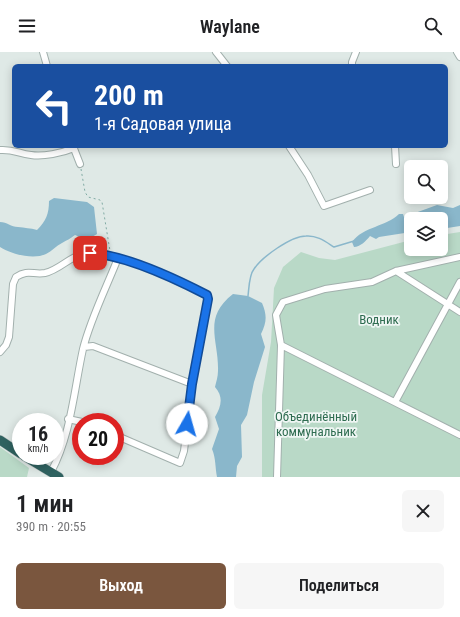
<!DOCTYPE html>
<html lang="ru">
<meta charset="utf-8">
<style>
body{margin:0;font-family:"Roboto Condensed",sans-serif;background:#f6f6f6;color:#202124;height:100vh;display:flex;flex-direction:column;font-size:15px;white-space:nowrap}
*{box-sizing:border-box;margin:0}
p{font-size:13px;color:#757577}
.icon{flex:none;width:22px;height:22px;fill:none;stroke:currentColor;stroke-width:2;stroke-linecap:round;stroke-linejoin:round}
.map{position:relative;height:425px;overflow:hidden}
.side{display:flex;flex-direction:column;background:#fff;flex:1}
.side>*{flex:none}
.banner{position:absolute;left:12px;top:12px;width:436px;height:84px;border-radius:6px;box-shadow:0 2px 10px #0003;background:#1a4fa0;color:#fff;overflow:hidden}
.buttons{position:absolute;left:404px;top:108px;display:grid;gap:8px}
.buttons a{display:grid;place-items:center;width:44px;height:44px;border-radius:6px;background:#fff;box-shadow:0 2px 10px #0003;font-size:20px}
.speed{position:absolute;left:12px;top:361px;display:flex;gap:8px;font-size:20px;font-weight:700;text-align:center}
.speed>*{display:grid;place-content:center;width:52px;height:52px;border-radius:50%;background:#fff;box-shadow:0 2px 10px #0003;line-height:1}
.speed small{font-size:10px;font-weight:400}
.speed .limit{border:6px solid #d22;background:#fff;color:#111}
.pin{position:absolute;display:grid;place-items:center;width:34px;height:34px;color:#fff;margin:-17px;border-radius:8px;box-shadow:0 2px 6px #0006}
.me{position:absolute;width:44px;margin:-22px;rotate:7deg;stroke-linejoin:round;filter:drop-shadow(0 0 3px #0008)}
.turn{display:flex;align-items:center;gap:14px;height:84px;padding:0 16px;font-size:18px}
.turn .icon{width:52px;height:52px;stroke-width:2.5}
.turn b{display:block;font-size:28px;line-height:34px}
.round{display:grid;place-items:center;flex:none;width:42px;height:42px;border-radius:6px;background:#f6f6f6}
.overview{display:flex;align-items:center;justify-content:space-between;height:68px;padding:0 16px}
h1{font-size:24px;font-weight:600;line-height:30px}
.button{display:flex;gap:8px;margin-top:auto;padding:8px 16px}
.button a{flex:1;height:46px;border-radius:6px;background:#7a563e;color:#fff;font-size:16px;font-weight:600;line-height:46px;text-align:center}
.button a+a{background:#f6f6f6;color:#202124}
header{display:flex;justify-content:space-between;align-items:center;height:52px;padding:0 16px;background:#fff;font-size:18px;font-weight:600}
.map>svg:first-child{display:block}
.green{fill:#b9d9c7}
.water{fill:#8ab7cb}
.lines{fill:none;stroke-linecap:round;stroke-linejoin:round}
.stream{stroke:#8ab7cb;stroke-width:1.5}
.minor-casing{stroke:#a2b0ad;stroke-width:8}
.highway-casing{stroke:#bcc3c2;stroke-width:10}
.path{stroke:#81aba4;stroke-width:1;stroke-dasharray:2 3;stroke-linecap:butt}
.minor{stroke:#fff;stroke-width:6}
.highway{stroke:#2f6260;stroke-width:9}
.route-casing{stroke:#114b97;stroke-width:10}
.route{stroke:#1a73e8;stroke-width:7}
.labels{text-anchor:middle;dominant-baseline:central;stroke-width:3.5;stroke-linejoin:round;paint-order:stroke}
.park-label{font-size:13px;fill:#2e6c50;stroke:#eff6f4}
</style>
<header><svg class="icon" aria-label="menu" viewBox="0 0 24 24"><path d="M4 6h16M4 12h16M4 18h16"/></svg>Waylane<svg class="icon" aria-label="search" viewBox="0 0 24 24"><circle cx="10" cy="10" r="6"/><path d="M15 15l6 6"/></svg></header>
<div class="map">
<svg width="460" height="425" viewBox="0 0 460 425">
<rect width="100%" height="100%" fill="#dfe9e6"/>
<path class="green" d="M460 180V425H262V343L271 290 274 236 283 215 301 200 319 206 335 208 411 188V197H441V183Z
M0 395 29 416 27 425H0Z"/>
<path class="water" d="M54 146 87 150 94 155 97 182 87 188 75 183C70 187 67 188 62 191 56 194 52 199 46 202 33 208 11 202 0 195V170C7 170 11 175 18 175 25 176 30 176 37 178 46 169 49 162 49 149Z
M437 153 453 156 460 153V174L441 177V167H411V180L379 185 376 187 370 184C366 189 360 195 354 195L352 190C364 174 386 175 399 162H403L404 165Z
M233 242 248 244 262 251C267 263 267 270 261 282L265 295 254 330 247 363 241 373 242 405 237 414 236 425H217C215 416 216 406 212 397L219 377 215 365C221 355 224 345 215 335 216 330 218 325 218 319 219 288 202 266 233 242Z"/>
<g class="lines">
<path class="stream" d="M248 244C249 236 249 223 254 217 262 205 291 184 306 184 317 183 326 190 334 195L354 189"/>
<defs>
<path id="minor" d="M43 0 47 14
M216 0 227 14
M457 0 460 5
M352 14V10L356 0
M73 94 80 112
M289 94 308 123 324 154 370 138
M395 94 396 112
M0 98C14 97 19 102 31 103 43 105 62 101 74 96
M396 219 460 260
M281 293 460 383
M84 295 93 294 192 332
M0 300 6 293 9 285 13 232 16 225C28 217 33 223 45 221 60 218 71 203 86 201 112 197 181 230 207 243L208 247 192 332 184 399 180 411 115 383
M395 350 460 230
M68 367 82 370
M51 420C71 383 74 338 83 297 90 268 107 234 118 206
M277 425 281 293 276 263 283 250 325 237 372 230 396 219 460 205"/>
<path id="highway" d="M0 388 21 402
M24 404 59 425"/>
</defs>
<use href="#minor" class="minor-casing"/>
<use href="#highway" class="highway-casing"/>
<path class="path" d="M81 117 85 140 88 145 100 148 102 150 110 199"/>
<use href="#minor" class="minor"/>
<use href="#highway" class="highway"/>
</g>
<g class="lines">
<defs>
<path id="route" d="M90 201C124 203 176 227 207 243L208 247 192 332 187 372"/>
</defs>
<use href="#route" class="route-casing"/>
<use href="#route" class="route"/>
</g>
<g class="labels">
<g class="park-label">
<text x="379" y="267">Водник</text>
<text x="316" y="364">Объединённый<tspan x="316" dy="15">коммунальник</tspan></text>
</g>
</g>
</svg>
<div class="buttons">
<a><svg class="icon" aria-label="search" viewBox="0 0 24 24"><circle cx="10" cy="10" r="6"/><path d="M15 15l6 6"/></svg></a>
<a><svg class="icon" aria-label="layers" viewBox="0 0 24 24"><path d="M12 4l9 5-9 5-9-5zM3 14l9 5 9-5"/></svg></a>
</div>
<div class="speed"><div>16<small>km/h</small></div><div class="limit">20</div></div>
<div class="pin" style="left:90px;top:201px;background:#d93025"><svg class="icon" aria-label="arrive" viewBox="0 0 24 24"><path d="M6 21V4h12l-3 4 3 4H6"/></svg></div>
<svg class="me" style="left:187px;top:372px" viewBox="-20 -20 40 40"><circle r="19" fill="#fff"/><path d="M0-13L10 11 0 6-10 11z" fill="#1a73e8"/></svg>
<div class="banner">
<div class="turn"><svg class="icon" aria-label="left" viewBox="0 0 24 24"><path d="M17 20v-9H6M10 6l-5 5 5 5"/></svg><div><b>200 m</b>1-я Садовая улица</div></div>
</div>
</div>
<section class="side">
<div class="overview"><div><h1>1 мин</h1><p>390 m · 20:55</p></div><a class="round"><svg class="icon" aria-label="close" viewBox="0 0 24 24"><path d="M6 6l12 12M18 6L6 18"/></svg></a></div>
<div class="button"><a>Выход</a><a>Поделиться</a></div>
</section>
